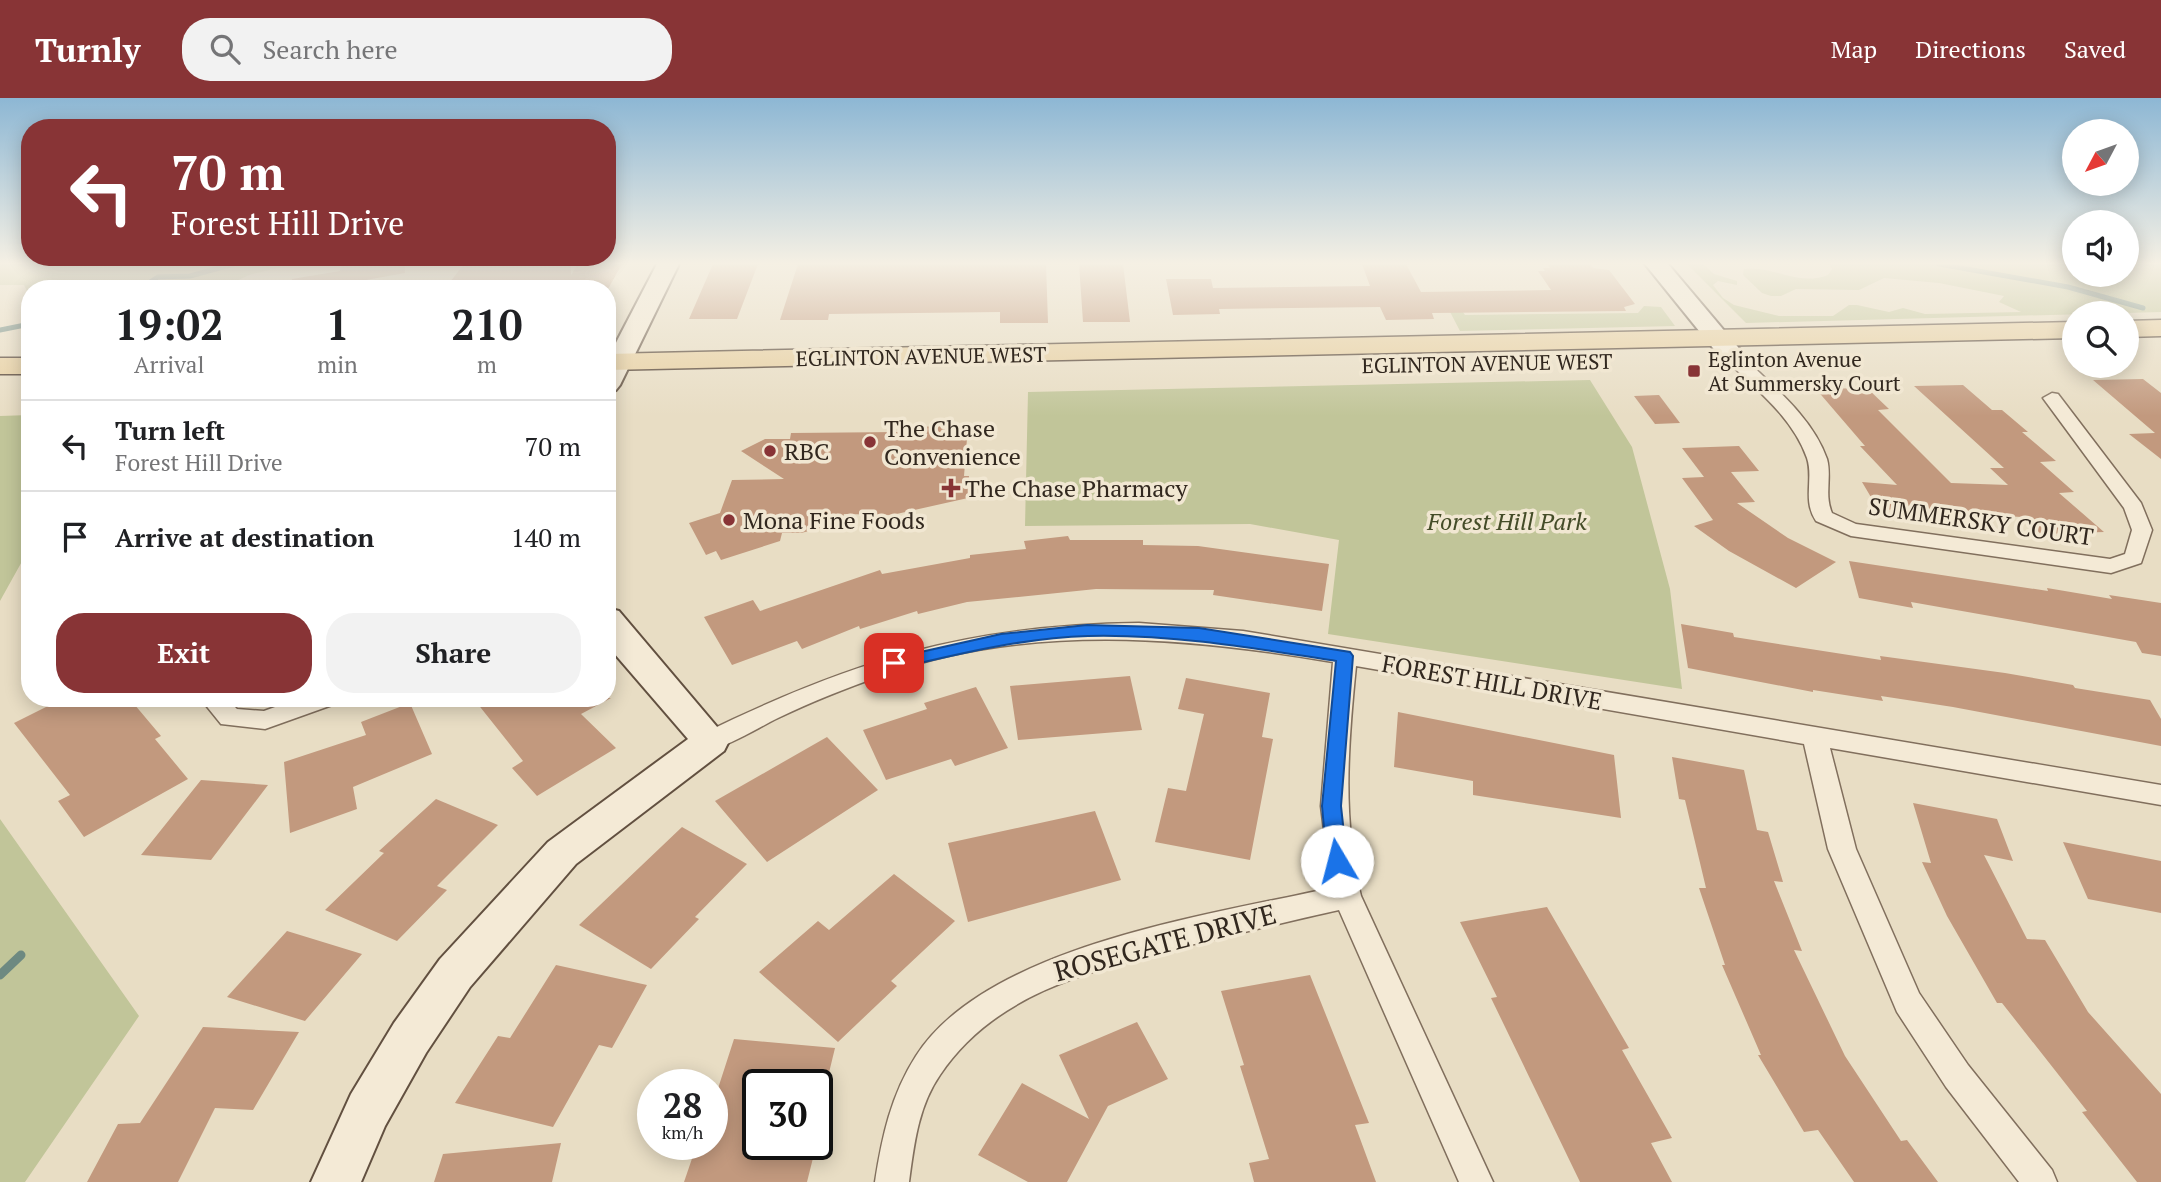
<!DOCTYPE html>
<style>
body{margin:0;font-family:"PT Serif",serif;background:#f2f2f2;color:#202124;height:100vh;display:flex;flex-direction:column;font-size:26px;white-space:nowrap}
*{box-sizing:border-box;margin:0}
p{font-size:23px;color:#757577}
.icon{flex:none;width:38px;height:38px;fill:none;stroke:currentColor;stroke-width:2;stroke-linecap:round;stroke-linejoin:round}
.map{position:relative;flex:1;overflow:hidden}
.drawer{position:absolute;left:21px;top:182px;width:595px;height:427px;display:flex;flex-direction:column;background:#fff;border-radius:28px;box-shadow:0 4px 18px #0003}
.drawer>*{flex:none}
.banner{position:absolute;left:21px;top:21px;width:595px;height:147px;border-radius:28px;box-shadow:0 4px 18px #0003;background:#883436;color:#fff;overflow:hidden}
.needle{width:46px;rotate:229deg}
.controls{position:absolute;left:2062px;top:21px;display:grid;gap:14px}
.controls a{display:grid;place-items:center;width:77px;height:77px;border-radius:50%;background:#fff;box-shadow:0 4px 18px #0003;font-size:35px}
.speed{position:absolute;left:637px;top:971px;display:flex;gap:14px;font-size:35px;font-weight:700;text-align:center}
.speed>*{display:grid;place-content:center;width:91px;height:91px;border-radius:50%;background:#fff;box-shadow:0 4px 18px #0003;line-height:1}
.speed small{font-size:18px;font-weight:400}
.speed .limit{border:4px solid #111;border-radius:10px;background:#fff;color:#111}
.pin{position:absolute;display:grid;place-items:center;width:60px;height:60px;color:#fff;margin:-30px;border-radius:14px;box-shadow:0 4px 10px #0006}
.me{position:absolute;width:77px;margin:-38px;rotate:352deg;stroke-linejoin:round;filter:drop-shadow(0 0 5px #0008)}
.turn{display:flex;align-items:center;gap:24px;height:147px;padding:0 35px;font-size:32px}
.turn .icon{width:91px;height:91px;stroke-width:2.5}
.turn b{display:block;font-size:49px;line-height:60px}
.eta{display:flex;justify-content:space-evenly;align-items:center;height:119px;text-align:center}
.eta b{font-size:42px;font-weight:700;line-height:49px}
.cta{display:flex;gap:14px;margin-top:auto;padding:14px 35px}
.cta a{flex:1;height:80px;border-radius:28px;background:#883436;color:#fff;font-size:28px;font-weight:700;line-height:80px;text-align:center}
.cta a+a{background:#f2f2f2;color:#202124}
ul{padding:0;list-style:none}
li{display:flex;align-items:center;gap:21px;height:91px;padding:0 35px;border-top:2px solid #e0e0e0}
li div{flex:1}
li b{display:block;font-size:26px}
li em{font-style:normal}
header{display:flex;align-items:center;gap:42px;box-sizing:border-box;height:98px;padding:0 35px;background:#883436;color:#fff}
header strong{font-size:33px}
nav{display:flex;gap:38px;margin-inline-start:auto;font-size:24px}
.search{width:490px;height:63px;background:#f2f2f2;display:flex;align-items:center;gap:18px;box-sizing:border-box;padding:0 24px;border-radius:28px;color:#757577;font-size:26px}
.map>svg:first-child{display:block}
.green{fill:#c1c599}
.lines{fill:none;stroke-linecap:round;stroke-linejoin:round}
.stream-far1{stroke:#6d8981;stroke-width:5}
.stream{stroke:#6d8981;stroke-width:9}
.building{fill:#c2997e}
.street-casing{stroke:#816f5d;stroke-width:3}
.secondary-casing{stroke:#625040;stroke-width:4}
.primary-casing{stroke:#4f3e30;stroke-width:3}
.street{fill:#f4ead6;fill-rule:evenodd}
.secondary{fill:#f4ead6;fill-rule:evenodd}
.primary{fill:#e7cfa0;fill-rule:evenodd}
.route{fill:#1a73e8;stroke:#114b97;stroke-width:2}
.poi-dot{fill:#883436;stroke:#f1e7d2;stroke-width:2.5}
.labels{text-anchor:middle;dominant-baseline:central;stroke-width:7;stroke-linejoin:round;paint-order:stroke}
.far-street-label{font-size:21px;fill:#32281f;stroke:#f1e7d2}
.far-poi-label{font-size:21px;fill:#32281f;stroke:#f1e7d2;text-anchor:start}
.poi-label{font-size:24px;fill:#32281f;stroke:#f1e7d2;text-anchor:start}
.park-label{font-size:24px;font-style:italic;fill:#444c28;stroke:#f1e7d2}
.street-label{font-size:24px;fill:#32281f;stroke:#f1e7d2}
.near-street-label{font-size:28px;fill:#32281f;stroke:#f1e7d2}
</style>
<header>
<strong>Turnly</strong>
<div class="search"><svg class="icon" aria-label="search" viewBox="0 0 24 24"><circle cx="10" cy="10" r="6"/><path d="M15 15l6 6"/></svg>Search here</div>
<nav><a>Map</a><a>Directions</a><a>Saved</a></nav>
</header>
<div class="map">
<svg width="2161" height="1084" viewBox="0 0 2161 1084">
<rect width="100%" height="100%" fill="#e8ddc4"/>
<path class="green" d="M0 166H293L249 177 220 191H30V199L24 187H0Z
M1687 166H1703L1714 176 1737 183V187L1718 183 1713 187 1723 200 1734 207 1779 218H1833L1849 207H1857L1889 214 1903 210 1925 216 2021 214 1999 204 2004 198 1939 185 1884 180 1859 192 1796 191 1781 198H1771L1762 195 1743 177 1744 171C1773 167 1797 189 1828 177L1832 171 1829 166H2074V177H2126V166H2161V214L1746 225Z
M1447 208H1459L1465 217 1638 215 1644 208 1661 209 1675 228 1460 233Z
M1590 282 1632 349 1670 491 1682 591 1328 536 1339 442 1250 426 1025 428 1028 294Z
M30 317V449L0 503V318Z
M0 721 139 918 25 1084H0Z"/>
<g class="lines">
<path class="stream-far1" d="M1939 166 2068 189 2143 210
M139 191 158 179 190 178 234 166
M0 232 30 226"/>
<path class="stream" d="M0 877 21 857"/>
</g>
<path class="building" d="M341 166H405V175L366 182 345 191H293L292 181 340 173Z
M464 166H571V177L578 166H622L608 191H562L568 182 450 184Z
M713 166H758L737 221H689Z
M798 166H1046L1048 225H1000V214L829 216 828 222H780Z
M1079 166H1123L1130 224H1083Z
M1362 166H1406L1421 194 1551 192 1538 173H1545L1543 170H1550L1548 167 1590 166 1593 170 1609 172 1635 206 1624 209 1626 213 1432 215 1434 221 1386 222 1380 209 1219 211 1220 216 1173 217 1166 181H1211L1213 190 1370 188Z
M2143 281 2161 295V361L2129 336 2155 335 2093 282Z
M1963 287 1992 312H2002L2028 334H2022L2056 363 2040 364 2074 394 2059 395 2104 434 2041 436 2022 419 1878 411 1862 384 1897 387 1860 348H1865L1816 291 1867 290 1889 311 1878 312 1951 385 2008 387 1990 370H2004L1914 288Z
M1659 297 1680 325 1655 326 1634 298Z
M968 328 964 378H969L968 400 892 417 844 416 841 425 801 435H782L780 443 721 462 716 453 706 457 689 425 720 415 732 382 784 381 741 353 765 341H790L791 335 899 334 900 329Z
M1739 348 1759 373 1731 374 1755 404 1737 405 1788 440 1836 464 1796 490 1729 453 1694 428 1713 422 1682 380 1704 379 1682 350Z
M1068 438 1070 442H1143V447L1198 448 1329 466 1322 513 1213 497 1214 492 1096 491 1038 497 967 504 918 516 917 513 860 531 859 528 802 551 797 543 732 567 704 519 753 502 760 513 880 472 882 476 970 460V457L1026 451 1024 443Z
M1849 463 2048 493 2047 490 2112 501 2109 497 2161 505V558L2142 555 2136 544 1911 504 1913 510 1859 500Z
M1681 526 1733 535 1734 539 1881 562 1880 558 2005 575 2073 587 2075 590 2150 602 2161 621V648L1953 609 1881 598 1883 603 1813 592V594L1688 570Z
M1130 578 1142 632 1018 642 1010 588Z
M1186 580 1270 595 1262 639 1273 641 1250 762 1155 744 1168 690 1186 693 1204 616 1178 611Z
M976 589 1008 650 955 668 951 661 886 682 863 632 927 611 924 605Z
M64 600H129L161 638 155 641 188 681 84 739 58 703 70 697 14 625Z
M473 600H611L581 616 616 650 537 698 512 670 523 663Z
M410 605 432 656 353 689 357 711 290 735 284 664 366 637 361 624Z
M1398 614 1614 657 1621 720 1473 697V683L1394 669Z
M827 639 878 692 767 764 715 703Z
M1672 659 1744 672 1757 732 1768 734 1783 784 1774 783 1802 853 1794 852 1845 958 1901 1043 1907 1042 1938 1084H1854L1818 1032 1804 1034 1758 957H1761L1722 867H1725L1699 790H1706L1685 702 1679 701Z
M201 682 268 687 211 762 141 757Z
M436 701 498 727 437 788 447 792 397 843 325 812 384 755 379 753Z
M1913 705 1997 721 2013 763 1984 757 2027 841 2045 842 2088 914 2161 996V1084H2137L2082 1014 2087 1013 2002 905H1997L1947 818 1922 764 1931 765Z
M1095 713 1121 782 968 824 948 745Z
M682 729 747 766 695 819 699 821 651 871 579 827Z
M2063 744 2161 763V815L2088 801Z
M894 776 955 823 891 883 897 888 838 944 759 874 818 823 829 832Z
M1547 809 1629 950 1622 952 1672 1040 1651 1045 1672 1084H1580L1491 900 1497 899 1460 824Z
M287 833 362 856 305 923 227 899Z
M556 867 647 887 612 950 599 947 553 1029 455 1005 498 938 510 940Z
M1310 877 1369 1025 1355 1027 1376 1084H1254L1249 1065 1269 1061 1240 968 1244 967 1221 893Z
M1137 924 1168 981 1108 1008 1067 1084H1028L978 1057 1022 985 1089 1021 1059 957Z
M203 929 299 934 253 1012 215 1010 178 1084H87L118 1026 140 1025Z
M734 941 835 950 826 987H758V1046L816 1048 807 1084H684L697 1046H712V1009Z
M561 1045 552 1084H434L443 1056Z"/>
<g class="lines">
<defs>
<path id="street" d="M1734 255 1740 256C1771 287 1812 318 1827 361 1832 379 1824 397 1832 415L1856 426 2110 461 2125 456 2132 432 2124 410 2043 300 2052 295 2058 296 2141 405 2152 432 2141 465 2111 475 1851 438 1816 423C1802 402 1814 381 1807 360 1793 320 1757 292 1728 264L1726 260Z
M1139 525 1243 533 2161 687V707L1830 650 1856 751 1919 895 1968 967 2052 1072 2057 1084H2019L1946 989 1897 914 1828 751 1804 646 1356 568C1348 647 1342 721 1361 798L1493 1084H1459L1339 812C1285 824 1232 837 1178 850 1089 873 994 896 940 977 918 1009 914 1047 909 1084H875C882 1039 891 997 916 958 986 848 1210 817 1331 790L1321 708 1333 564C1185 539 1031 525 886 576 849 589 813 603 778 620 756 631 734 645 711 652L702 650 699 643 702 636C854 562 968 527 1139 525Z
M200 600H226L237 611 264 613 300 600H339L335 606 265 631 221 626Z"/>
<path id="secondary" d="M657 166H679L620 287 616 292 607 295V262Z
M1645 166H1668L1743 255 1746 260 1743 265H1725Z
M607 510 619 513 729 643 724 653 576 766 470 889 426 955 385 1028 361 1084H311L351 996 394 925 440 861 548 744 688 641 607 547Z"/>
<path id="primary" d="M2161 222V238L2126 239V223Z
M2074 224V240L607 272V256Z
M0 260H30V276H0Z"/>
</defs>
<use href="#street" class="street-casing"/>
<use href="#secondary" class="secondary-casing"/>
<use href="#primary" class="primary-casing"/>
<use href="#street" class="street"/>
<use href="#secondary" class="secondary"/>
<use href="#primary" class="primary"/>
</g>
<linearGradient id="sky" x2="0" y2="1"><stop stop-color="#8db7d4"/><stop offset="0.52" stop-color="#f5f0e4"/><stop offset="1" stop-color="#f5f0e4" stop-opacity="0"/></linearGradient>
<rect width="2161" height="318" fill="url(#sky)"/>
<path class="route" d="M1087 527 1199 530 1350 554 1353 558 1341 708 1347 763 1344 769H1330L1327 763 1322 708 1336 563C1253 550 1172 536 1088 538 1022 540 958 556 894 571L886 565 894 560 1001 536Z"/>
<g class="poi-dot">
<rect x="1687" y="266" width="14" height="14" rx="3.5"/>
<circle cx="870" cy="344" r="7"/>
<circle cx="770" cy="353" r="7"/>
<path d="M947.5 379.5h7v7h7v7h-7v7h-7v-7h-7v-7h7z"/>
<circle cx="729" cy="422" r="7"/>
</g>
<g class="labels">
<g class="far-street-label">
<text transform="translate(921 258) rotate(-1)">EGLINTON AVENUE WEST</text>
<text transform="translate(1487 265) rotate(-1)">EGLINTON AVENUE WEST</text>
</g>
<g class="far-poi-label">
<text x="1708" y="261">Eglinton Avenue<tspan x="1708" dy="24">At Summersky Court</tspan></text>
</g>
<g class="poi-label">
<text x="884" y="330">The Chase<tspan x="884" dy="28">Convenience</tspan></text>
<text x="784" y="353">RBC</text>
<text x="965" y="390">The Chase Pharmacy</text>
<text x="743" y="422">Mona Fine Foods</text>
</g>
<g class="park-label">
<text x="1507" y="423">Forest Hill Park</text>
</g>
<g class="street-label">
<text transform="translate(1981 423) rotate(8)">SUMMERSKY COURT</text>
<text transform="translate(1492 584) rotate(10)">FOREST HILL DRIVE</text>
</g>
<g class="near-street-label">
<text transform="translate(1165 844) rotate(-15)">ROSEGATE DRIVE</text>
</g>
</g>
</svg>
<div class="controls">
<a><svg class="needle" viewBox="-14 -14 28 28"><path d="M0-13l5 13h-10z" fill="#e53935"/><path d="M0 13l5-13h-10z" fill="#757577"/></svg></a>
<a><svg class="icon" aria-label="sound" viewBox="0 0 24 24"><path d="M4 9h4l5-4v14l-5-4H4zM17 9q2 3 0 6"/></svg></a>
<a><svg class="icon" aria-label="search" viewBox="0 0 24 24"><circle cx="10" cy="10" r="6"/><path d="M15 15l6 6"/></svg></a>
</div>
<div class="speed"><div>28<small>km/h</small></div><div class="limit">30</div></div>
<div class="pin" style="left:894px;top:565px;background:#d93025"><svg class="icon" aria-label="arrive" viewBox="0 0 24 24"><path d="M6 21V4h12l-3 4 3 4H6"/></svg></div>
<svg class="me" style="left:1337px;top:763px" viewBox="-20 -20 40 40"><circle r="19" fill="#fff"/><path d="M0-13L10 11 0 6-10 11z" fill="#1a73e8"/></svg>
<div class="banner">
<div class="turn"><svg class="icon" aria-label="left" viewBox="0 0 24 24"><path d="M17 20v-9H6M10 6l-5 5 5 5"/></svg><div><b>70 m</b>Forest Hill Drive</div></div>
</div>
<section class="drawer">
<div class="eta">
<div><b>19:02</b><p>Arrival</p></div>
<div><b>1</b><p>min</p></div>
<div><b>210</b><p>m</p></div>
</div>
<ul>
<li><svg class="icon" aria-label="left" viewBox="0 0 24 24"><path d="M17 20v-9H6M10 6l-5 5 5 5"/></svg><div><b>Turn left</b><p>Forest Hill Drive</p></div><em>70 m</em></li>
<li><svg class="icon" aria-label="arrive" viewBox="0 0 24 24"><path d="M6 21V4h12l-3 4 3 4H6"/></svg><div><b>Arrive at destination</b></div><em>140 m</em></li>
</ul>
<div class="cta"><a>Exit</a><a>Share</a></div>
</section>
</div>
